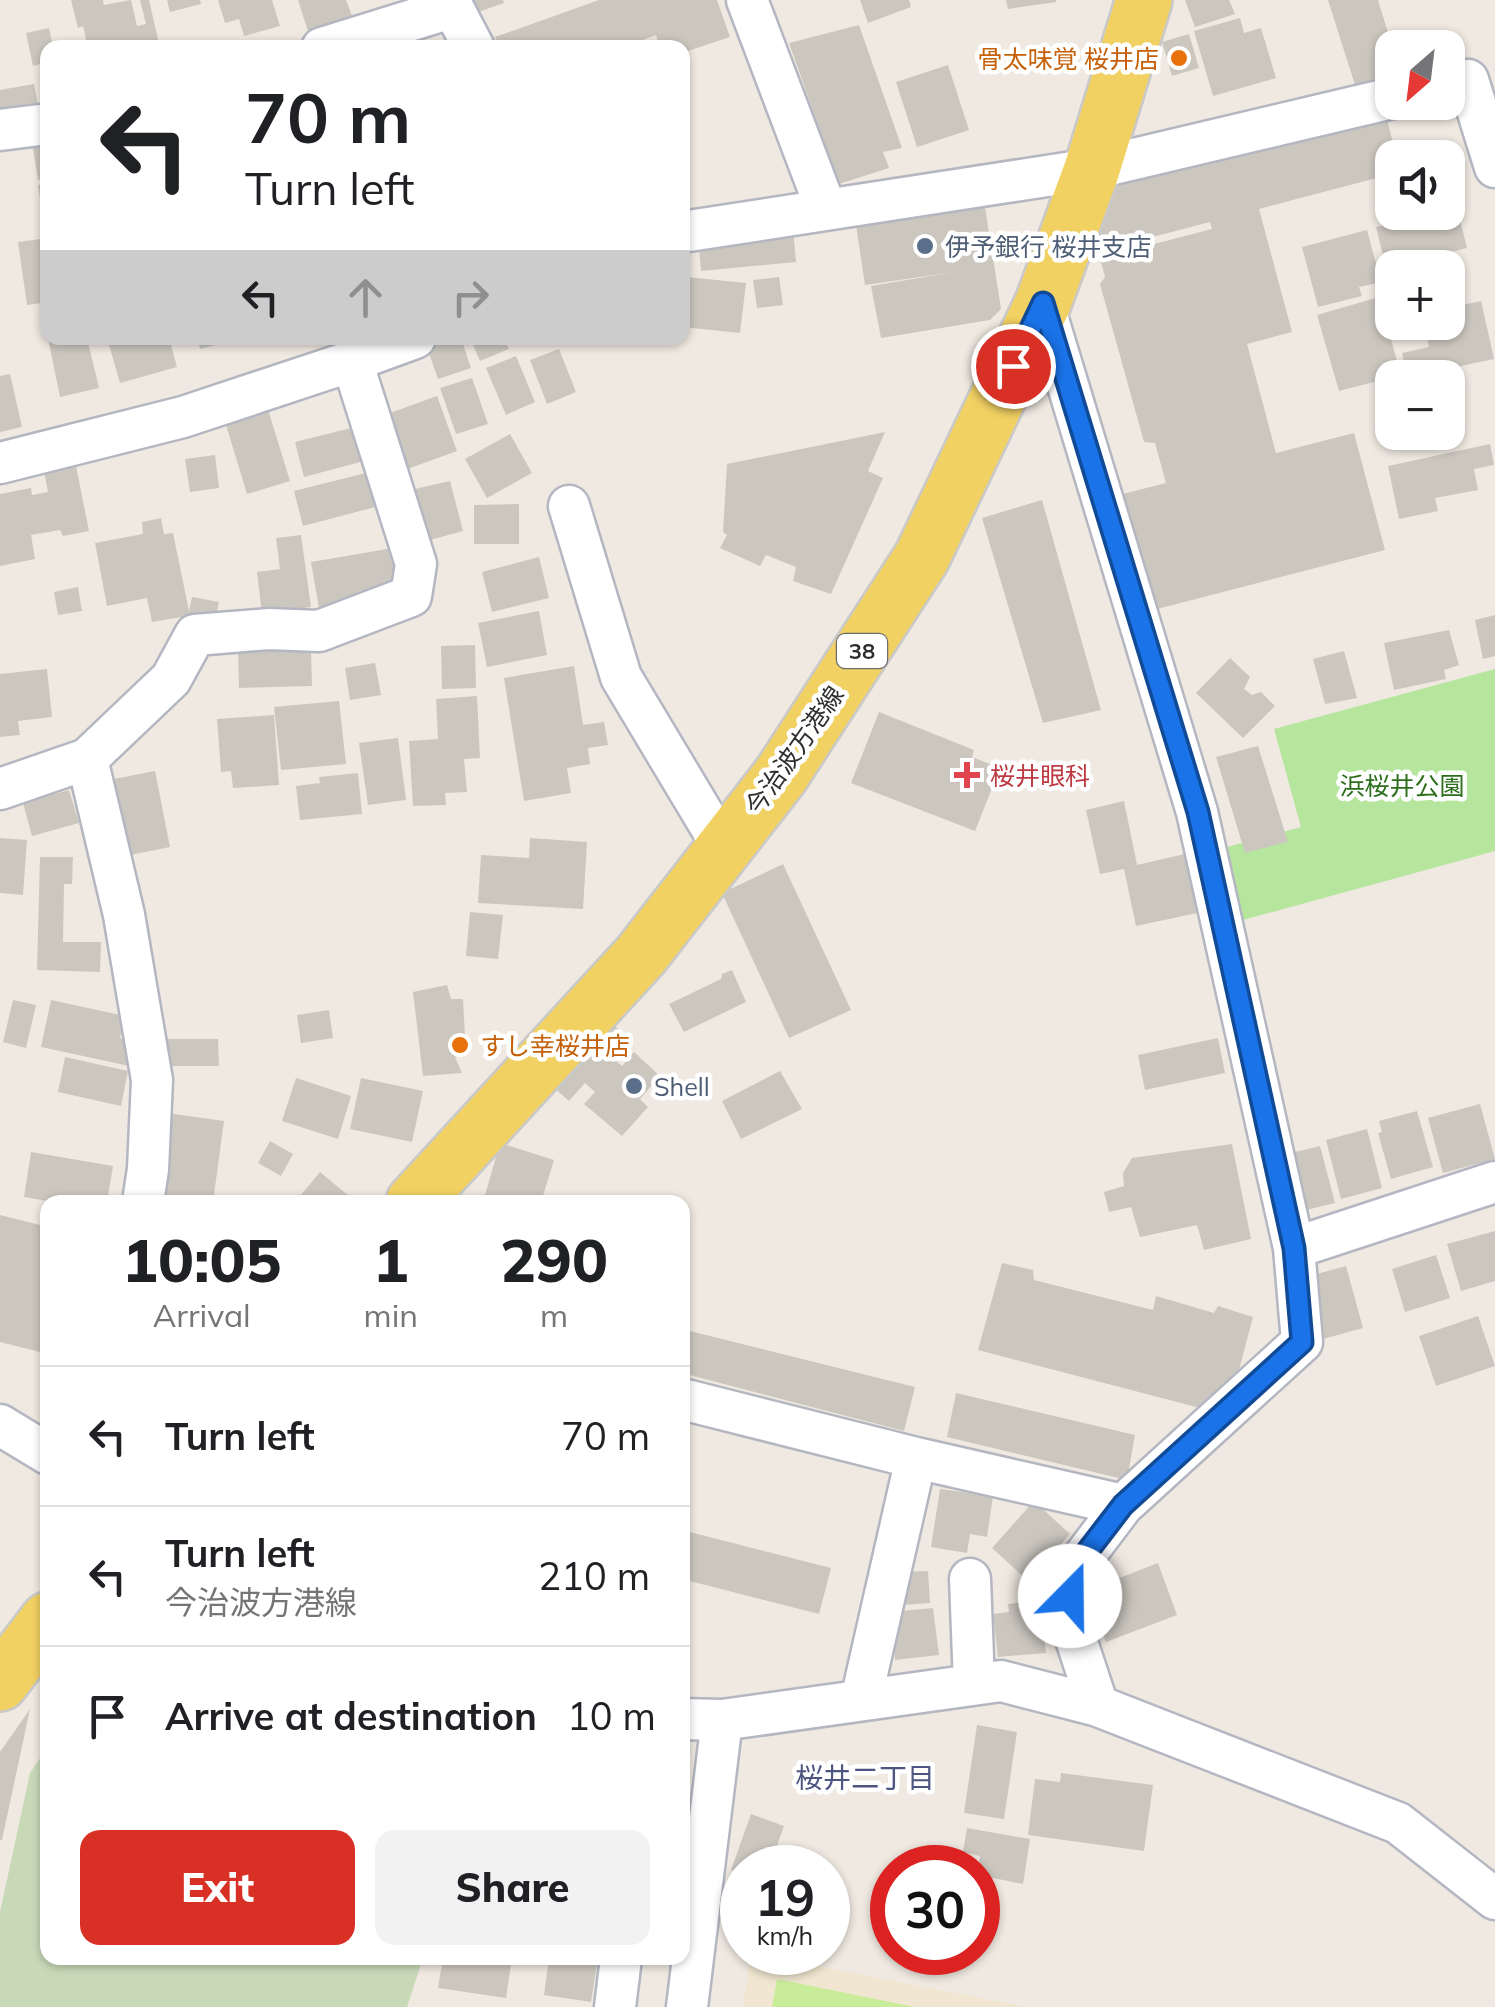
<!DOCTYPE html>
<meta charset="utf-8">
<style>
body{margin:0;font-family:Mulish,"Noto Sans JP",sans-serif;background:#f2f2f2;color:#202124;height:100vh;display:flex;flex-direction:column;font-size:38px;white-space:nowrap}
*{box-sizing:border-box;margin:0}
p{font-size:32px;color:#757577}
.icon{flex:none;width:55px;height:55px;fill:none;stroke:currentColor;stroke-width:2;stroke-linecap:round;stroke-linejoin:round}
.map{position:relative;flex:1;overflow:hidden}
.sheet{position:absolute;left:40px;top:1195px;width:650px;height:770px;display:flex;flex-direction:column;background:#fff;border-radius:20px;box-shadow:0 2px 8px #0004}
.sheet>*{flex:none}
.guide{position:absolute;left:40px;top:40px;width:650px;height:305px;border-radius:20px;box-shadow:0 2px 8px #0004;background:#fff;color:#202124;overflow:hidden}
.needle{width:65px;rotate:208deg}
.buttons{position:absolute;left:1375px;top:30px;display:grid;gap:20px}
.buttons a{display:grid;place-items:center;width:90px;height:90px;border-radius:20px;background:#fff;box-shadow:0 2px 8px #0004;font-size:50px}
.speed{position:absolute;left:720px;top:1845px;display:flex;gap:20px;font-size:50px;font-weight:700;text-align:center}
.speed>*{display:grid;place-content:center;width:130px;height:130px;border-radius:50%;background:#fff;box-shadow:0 2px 8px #0004;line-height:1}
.speed small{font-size:25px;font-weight:400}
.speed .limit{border:15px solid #d22;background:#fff;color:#111}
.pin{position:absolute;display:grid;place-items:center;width:85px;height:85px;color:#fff;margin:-42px;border:5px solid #fff;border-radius:50%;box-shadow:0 2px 10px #0007}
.me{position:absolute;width:110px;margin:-55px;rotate:22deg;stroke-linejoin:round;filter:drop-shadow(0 0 8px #0008)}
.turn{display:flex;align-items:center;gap:35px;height:210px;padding:0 40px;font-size:45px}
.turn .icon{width:130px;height:130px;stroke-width:2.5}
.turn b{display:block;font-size:70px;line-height:85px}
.lanes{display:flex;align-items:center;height:95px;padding:0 40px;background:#0003;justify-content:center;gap:50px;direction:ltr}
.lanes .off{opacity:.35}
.eta{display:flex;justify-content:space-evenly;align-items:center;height:170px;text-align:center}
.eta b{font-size:60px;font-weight:800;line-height:70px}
.cta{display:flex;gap:20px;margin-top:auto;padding:20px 40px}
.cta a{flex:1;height:115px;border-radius:20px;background:#d93025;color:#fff;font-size:40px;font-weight:800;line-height:115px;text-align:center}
.cta a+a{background:#f2f2f2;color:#202124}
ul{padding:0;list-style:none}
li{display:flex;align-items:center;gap:30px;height:140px;padding:0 40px;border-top:2px solid #e0e0e0}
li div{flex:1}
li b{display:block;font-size:38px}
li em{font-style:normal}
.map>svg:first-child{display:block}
.education{fill:#f0e6d1}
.green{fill:#b6e59e}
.cemetery{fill:#c8d9b8}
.pitch{fill:#c9ec9a}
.building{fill:#cbc7bf}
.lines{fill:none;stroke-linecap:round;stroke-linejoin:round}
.minor-casing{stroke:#b4b7c1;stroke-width:45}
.primary-casing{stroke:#c9c9c9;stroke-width:60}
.minor{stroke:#fff;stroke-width:40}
.primary{stroke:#f2d163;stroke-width:55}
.route-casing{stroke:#114b97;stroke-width:25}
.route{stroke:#1a73e8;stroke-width:18}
.food-dot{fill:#e8710a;stroke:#fff;stroke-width:4}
.service-dot{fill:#5c6f8a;stroke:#fff;stroke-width:4}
.health-dot{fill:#e0444e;stroke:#fff;stroke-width:4}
.labels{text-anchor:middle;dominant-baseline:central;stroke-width:9;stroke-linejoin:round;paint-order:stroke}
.shield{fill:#fff;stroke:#6d6d6d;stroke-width:2.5}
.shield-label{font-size:22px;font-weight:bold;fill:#2e2e2e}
.food-label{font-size:25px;fill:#c56008;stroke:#fff;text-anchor:end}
.service-label{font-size:25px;fill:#4e5e75;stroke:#fff;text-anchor:start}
.street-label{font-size:25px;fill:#2e2e2e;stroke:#fff}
.health-label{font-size:25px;fill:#be3a42;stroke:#fff;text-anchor:start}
.park-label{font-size:25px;fill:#2c6e1b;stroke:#fff}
.neighbourhood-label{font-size:28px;fill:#4d5680;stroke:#fff}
</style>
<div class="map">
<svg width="1495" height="2007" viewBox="0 0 1495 2007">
<rect width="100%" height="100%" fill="#efe9e1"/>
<path class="education" d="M751 1953 1027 2007H743Z"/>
<path class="green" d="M1495 669V851L1225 925 1205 853 1301 827 1274 729Z"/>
<path class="cemetery" d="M47 1748 48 1958H423L407 2007H0V1912L30 1773Z"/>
<path class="pitch" d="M777 1979 915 2007H772Z"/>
<path class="building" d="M71 0H103L104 5 131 0 137 26 146 24 140 0H149L160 48H88L83 26 78 28Z
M167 0H200L201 4 170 12Z
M218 0H272L280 26 244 36 239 19 225 23Z
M298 0H346L357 29 312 44Z
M462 0H503L504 3 467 16Z
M599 0H717L730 37 682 53V48H660L656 35 622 48H499L495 37Z
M860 0H909L911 7 868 23Z
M1006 0H1056V2L1008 9Z
M1185 0H1229L1235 14 1195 27Z
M1328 0H1378L1392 46V73L1355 85Z
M1240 18 1244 33 1261 28 1276 78 1213 96 1194 31Z
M859 25 902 148 883 152 889 168 839 184 789 43Z
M49 28 53 48H48V62L33 66 26 33Z
M1189 34 1199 68 1172 76 1162 42Z
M948 65 969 130 917 147 896 82Z
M34 84 41 121 0 129V90Z
M1384 108 1397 158H1392V174L1259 209 1292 332 1247 344 1276 453 1354 433 1385 550 1138 614 1107 498 1166 483 1155 443 1144 442 1100 284 1105 277 1100 258 1212 229 1210 222 1099 251 1083 190Z
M48 133V178L38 180 31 136Z
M48 183V230L45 231 38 185Z
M985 207 1001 309 990 320 881 338 871 286 955 272 865 285 856 225Z
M1457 207 1467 248 1447 253 1451 268H1392L1391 288 1376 227 1434 212H1448V209Z
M793 230 796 262 701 271 698 238Z
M1367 230 1381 282 1359 287 1362 296 1318 307 1302 247Z
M48 238V302L27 305 18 242Z
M687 277 746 283 740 333 682 327Z
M779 277 783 305 757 308 753 280Z
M1379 297 1401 375 1339 391 1317 315Z
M1481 301 1494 359 1451 368 1453 381 1448 383V378H1407L1402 353 1429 347 1424 322H1448V308Z
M48 338H87L99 388 60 397Z
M107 338H169L177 367 120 383Z
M197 338H238V339L200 349Z
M439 338H461L471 368 438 379 425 342Z
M470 338H504L509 349 480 361Z
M559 349 576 392 547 404 530 360Z
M516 356 535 402 506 415 486 368Z
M10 374 22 427 0 432V376Z
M472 378 488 424 456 434 440 388Z
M437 396 457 451 402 471 382 416Z
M266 403 290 481 247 494 223 415Z
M355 427 364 461 304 477 295 442Z
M885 432 868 471 883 478 831 594 793 581 796 567 766 555 760 566 720 548 727 535 723 532 727 464Z
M510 434 532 473 487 498 465 459Z
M1490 444 1494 465 1474 469 1478 490 1435 498 1438 511 1399 519 1388 466Z
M215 455 219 488 190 492 185 459Z
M76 466 89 531 63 536 60 530 31 535 35 559 0 566V494L31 488 32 495 48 492 44 472Z
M370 472 379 506 303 526 294 491Z
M450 481 463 531 419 543 406 491Z
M1042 500 1101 710 1043 723 982 518Z
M519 504V544H474V505Z
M161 518 164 534 173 533 189 611 192 597 219 602 213 628 186 622 187 616 152 622 147 598 107 606 95 543 143 534 142 522Z
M301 535 311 607 262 614 257 572 280 569 276 538Z
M399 547 406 583 370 589 371 599 319 608 311 562Z
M539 557 549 598 492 612 482 572Z
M78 587 82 611 58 615 54 592Z
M539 611 547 655 487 667 478 623Z
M1495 615V656L1483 659 1475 620Z
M1449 630 1459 665 1444 670 1446 679 1394 690 1384 643Z
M475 645 476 688 442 689 441 646Z
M311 648 312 686 239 688 238 649Z
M1344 651 1357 698 1325 704 1313 659Z
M1230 658 1250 677 1244 689 1252 695 1261 692 1275 706 1243 738 1196 693Z
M375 663 381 695 350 700 345 668Z
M574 666 583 725 604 722 608 745 588 748 590 764 567 768 571 793 524 801 504 678Z
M47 669 52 717 18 721 20 735 0 737V674Z
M477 696 480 758 464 759 467 792 445 793 446 805 413 806 409 741 438 739 436 699Z
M339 701 346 764 281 770 274 707Z
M879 712 974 750 972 757 1000 768 975 831 851 783Z
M274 715 279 785 233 788 231 771 221 772 217 719Z
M398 738 406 800 368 805 359 743Z
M1258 746 1288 842 1245 853 1216 757Z
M155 771 170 847 125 856 109 780Z
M358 773 362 814 300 820 296 786 320 783 319 777Z
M69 790 79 823 32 836 23 803Z
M1124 801 1137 865 1185 854 1197 913 1136 926 1124 869 1100 874 1086 810Z
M0 838 27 840 23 895 0 893Z
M530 838 587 842 583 909 478 903 481 855 529 858Z
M40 857H73L72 884H64L63 942H101L100 972 37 970Z
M783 864 851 1010 789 1038 722 893Z
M470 912 503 915 498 959 466 956Z
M732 970 746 1002 684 1032 669 1004 721 979 722 974Z
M447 985 451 999H463L466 1054 455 1057 462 1073 423 1076 413 992Z
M13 1000 36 1005 26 1048 3 1042Z
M51 1000 125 1016 120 1038 139 1043 134 1067 41 1047Z
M329 1010 333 1038 301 1043 297 1015Z
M600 1013 633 1042 616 1061 622 1066 634 1052 660 1076 640 1099 648 1107 622 1136 584 1104 595 1092 585 1083 569 1101 543 1078Z
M1218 1038 1225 1073 1145 1090 1138 1055Z
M164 1039H218L219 1066H164Z
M65 1057 128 1071 121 1106 58 1092Z
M780 1071 802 1109 741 1139 722 1101Z
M296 1078 351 1096 338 1139 282 1121Z
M361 1078 423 1091 412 1142 350 1129Z
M1480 1104 1495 1159 1443 1173 1428 1118Z
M1417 1111 1433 1167 1391 1179 1378 1133 1382 1132 1379 1121Z
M167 1113 224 1121 213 1202H155Z
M1367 1129 1382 1188 1341 1199 1326 1140Z
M270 1141 293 1154 281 1176 258 1163Z
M500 1143 554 1160 541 1202H483Z
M1232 1144 1251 1239 1204 1250 1197 1225 1140 1237 1131 1207 1109 1212 1104 1192 1124 1186 1123 1173 1132 1158Z
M1320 1146 1335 1203 1298 1212 1283 1155Z
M31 1152 113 1166 107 1202H53L24 1197Z
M320 1172 356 1202H311L301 1195Z
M0 1215 48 1227V1354L0 1342Z
M1495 1231V1281L1461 1291 1447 1244Z
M1436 1255 1450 1298 1405 1312 1392 1269Z
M1002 1263 1033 1270 1034 1280 1153 1310 1156 1296 1214 1313 1218 1306 1253 1317 1227 1415 978 1350Z
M1346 1266 1363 1328 1323 1339 1306 1277Z
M1478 1316 1495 1366 1436 1386 1419 1336Z
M682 1329 915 1387 904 1431 682 1373Z
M956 1393 1135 1435 1127 1480 947 1437Z
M940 1489 993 1496 987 1537 970 1534 967 1553 931 1547Z
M1034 1501 1070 1534 1028 1581 992 1548Z
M682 1530 831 1568 819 1614 682 1579Z
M1158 1563 1177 1615 1106 1642 1086 1591Z
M928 1571 930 1603 902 1605 900 1572Z
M1040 1601 1046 1653 998 1657 993 1614 1009 1612 1008 1604Z
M933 1608 939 1655 895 1660 890 1612Z
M30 1709 2 1840H0V1752Z
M977 1725 1017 1732 1004 1819 964 1813Z
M1061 1773 1153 1785 1144 1851 1028 1835 1035 1779 1060 1782Z
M751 1814 784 1826 769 1868H742V1875L731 1870Z
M967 1828 1030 1839 1023 1884 978 1875 980 1856 963 1852Z
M443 1958H512L506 1998 438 1988Z
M549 1958H598L591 2002 544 1995Z"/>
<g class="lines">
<defs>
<path id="minor" d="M449 0 474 48
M747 0 826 209
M322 48 451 8
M1468 80 1495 167
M0 130 48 124
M682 232 1092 169 1392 98
M1043 303 1197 812 1294 1248 1302 1342 1123 1505 1070 1575 1069 1618 1098 1706
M0 463 183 417 352 361
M569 506 621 677 724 849
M87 759 124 915 152 1080 148 1169 143 1202
M0 789 87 759 171 679 195 635 269 629 319 631 411 596 416 564 352 361 415 338
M1294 1248 1495 1182
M682 1399 916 1458 1123 1505
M0 1425 48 1454
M970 1579 974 1684
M861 1700 916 1458
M682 1719 722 1720 1001 1681 1098 1706 1398 1823 1495 1899
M615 2007 621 1958
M687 2007 722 1720"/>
<path id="primary" d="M414 1202 641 955 781 775 922 557 1043 303 1092 169 1144 0
M0 1683 48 1620"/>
</defs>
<use href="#minor" class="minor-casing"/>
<use href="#primary" class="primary-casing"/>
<use href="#minor" class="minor"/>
<use href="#primary" class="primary"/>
</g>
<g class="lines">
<defs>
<path id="route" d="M1013 366 1043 303 1198 812 1294 1248 1302 1342 1123 1505 1070 1574V1596"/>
</defs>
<use href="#route" class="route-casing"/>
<use href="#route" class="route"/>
</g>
<g class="food-dot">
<circle cx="1179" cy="58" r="10"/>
<circle cx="460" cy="1045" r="10"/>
</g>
<g class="service-dot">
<circle cx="925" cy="246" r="10"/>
<circle cx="634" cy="1086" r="10"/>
</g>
<path class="health-dot" d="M962 760h10v10h10v10h-10v10h-10v-10h-10v-10h10z"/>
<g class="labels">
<rect class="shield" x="837" y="634" width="50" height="34" rx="8"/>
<g class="shield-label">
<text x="862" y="651">38</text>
</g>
<g class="food-label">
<text x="1159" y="58">骨太味覚 桜井店</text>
<text x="480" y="1045" text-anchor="start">すし幸桜井店</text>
</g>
<g class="service-label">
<text x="945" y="246">伊予銀行 桜井支店</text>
<text x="654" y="1086">Shell</text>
</g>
<g class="street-label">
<text transform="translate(794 750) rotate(-55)">今治波方港線</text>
</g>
<g class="health-label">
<text x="990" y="775">桜井眼科</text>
</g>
<g class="park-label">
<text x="1402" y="785">浜桜井公園</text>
</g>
<g class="neighbourhood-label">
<text x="865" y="1777">桜井二丁目</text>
</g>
</g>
</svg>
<div class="buttons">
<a><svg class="needle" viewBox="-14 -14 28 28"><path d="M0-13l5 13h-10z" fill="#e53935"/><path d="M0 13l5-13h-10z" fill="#757577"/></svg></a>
<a><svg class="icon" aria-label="sound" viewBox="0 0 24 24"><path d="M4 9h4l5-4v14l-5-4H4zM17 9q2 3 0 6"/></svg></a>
<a>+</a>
<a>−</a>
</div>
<div class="speed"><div>19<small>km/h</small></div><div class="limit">30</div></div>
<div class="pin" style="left:1013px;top:366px;background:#d93025"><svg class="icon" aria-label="arrive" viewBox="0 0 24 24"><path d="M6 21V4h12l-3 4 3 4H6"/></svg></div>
<svg class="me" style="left:1070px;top:1596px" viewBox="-20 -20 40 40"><circle r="19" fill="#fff"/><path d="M0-13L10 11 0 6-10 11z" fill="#1a73e8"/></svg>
<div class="guide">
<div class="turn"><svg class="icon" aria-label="left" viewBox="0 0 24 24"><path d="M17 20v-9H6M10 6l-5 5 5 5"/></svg><div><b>70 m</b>Turn left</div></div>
<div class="lanes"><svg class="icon" aria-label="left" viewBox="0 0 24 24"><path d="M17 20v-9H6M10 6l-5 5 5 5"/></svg><svg class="icon off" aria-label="ahead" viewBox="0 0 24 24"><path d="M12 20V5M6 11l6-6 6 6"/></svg><svg class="icon off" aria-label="right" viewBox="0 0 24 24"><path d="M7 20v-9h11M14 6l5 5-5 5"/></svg></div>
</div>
<section class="sheet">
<div class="eta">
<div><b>10:05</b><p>Arrival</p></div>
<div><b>1</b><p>min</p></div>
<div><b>290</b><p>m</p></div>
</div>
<ul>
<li><svg class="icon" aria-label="left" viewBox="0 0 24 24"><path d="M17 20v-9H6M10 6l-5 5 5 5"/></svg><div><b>Turn left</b></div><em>70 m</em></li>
<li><svg class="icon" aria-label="left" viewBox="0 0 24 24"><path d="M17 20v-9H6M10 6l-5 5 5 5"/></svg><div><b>Turn left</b><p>今治波方港線</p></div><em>210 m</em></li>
<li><svg class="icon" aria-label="arrive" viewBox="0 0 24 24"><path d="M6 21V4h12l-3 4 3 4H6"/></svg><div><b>Arrive at destination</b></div><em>10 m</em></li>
</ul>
<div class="cta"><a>Exit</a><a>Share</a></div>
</section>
</div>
